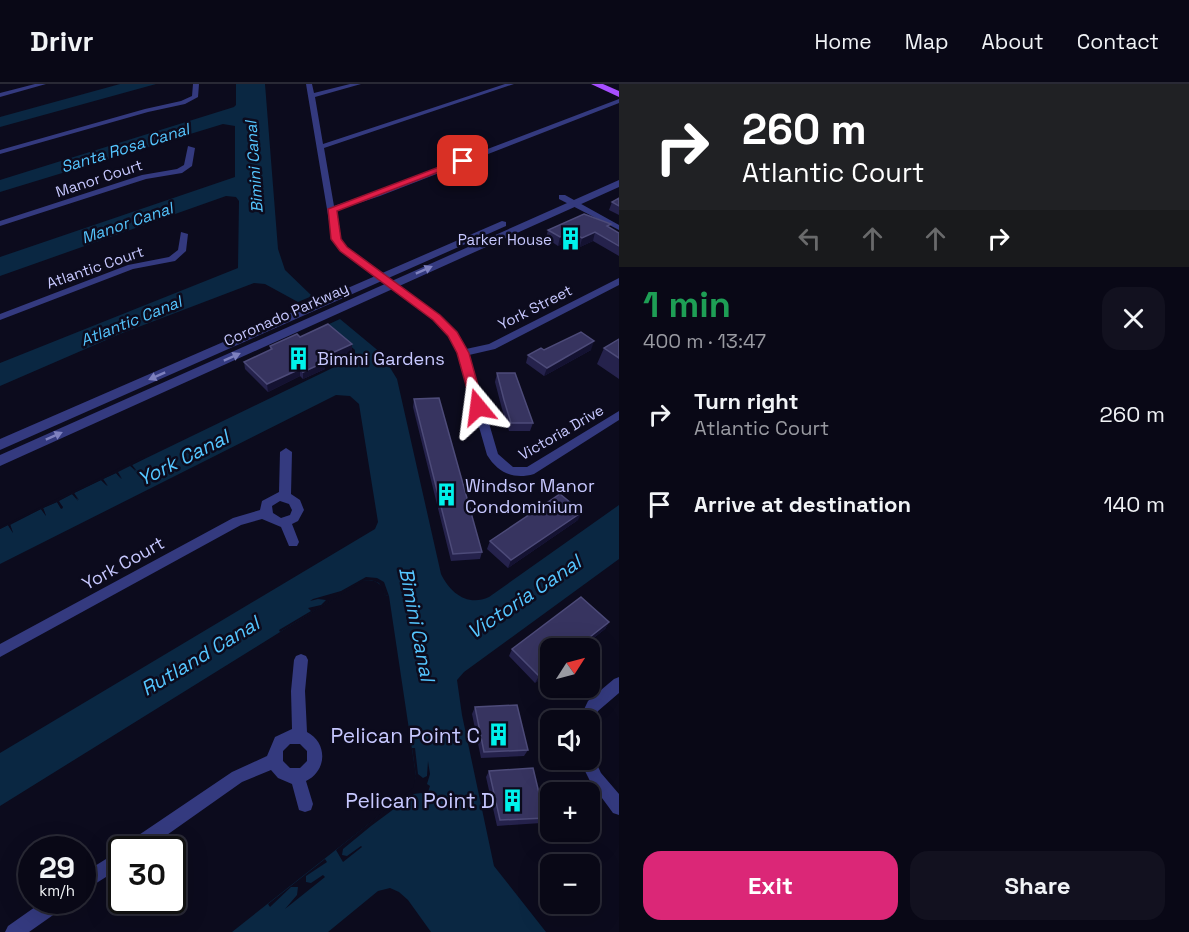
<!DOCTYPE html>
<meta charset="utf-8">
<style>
body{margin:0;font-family:"Space Grotesk",sans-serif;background:#12111f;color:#f1f3f6;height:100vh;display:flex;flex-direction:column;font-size:22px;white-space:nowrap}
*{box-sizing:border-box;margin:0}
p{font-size:20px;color:#999aa1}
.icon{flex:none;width:33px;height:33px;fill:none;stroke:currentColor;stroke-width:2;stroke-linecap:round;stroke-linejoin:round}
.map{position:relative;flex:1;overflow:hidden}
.drawer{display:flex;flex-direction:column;background:#090816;width:570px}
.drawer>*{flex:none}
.top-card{background:#202124;color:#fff;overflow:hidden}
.needle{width:39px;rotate:54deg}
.tools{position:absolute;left:540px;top:554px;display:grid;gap:12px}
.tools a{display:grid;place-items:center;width:60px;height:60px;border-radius:12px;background:#090816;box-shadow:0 6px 24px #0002,0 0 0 2px #292935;font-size:30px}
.speed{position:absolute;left:18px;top:752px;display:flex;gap:12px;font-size:30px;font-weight:700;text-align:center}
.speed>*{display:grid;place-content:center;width:78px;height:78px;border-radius:50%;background:#090816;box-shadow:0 6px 24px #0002,0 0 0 2px #292935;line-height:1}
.speed small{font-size:15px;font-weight:400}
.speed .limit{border:3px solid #111;border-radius:9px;background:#fff;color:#111}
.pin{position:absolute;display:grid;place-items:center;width:51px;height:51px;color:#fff;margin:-26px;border-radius:12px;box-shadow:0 3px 9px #0006}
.me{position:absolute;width:66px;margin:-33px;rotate:344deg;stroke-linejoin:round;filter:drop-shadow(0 0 4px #0008)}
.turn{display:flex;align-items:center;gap:21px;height:126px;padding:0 24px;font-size:27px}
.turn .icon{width:78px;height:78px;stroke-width:2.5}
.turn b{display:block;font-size:42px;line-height:51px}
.lanes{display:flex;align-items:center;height:57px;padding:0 24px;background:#0003;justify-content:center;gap:30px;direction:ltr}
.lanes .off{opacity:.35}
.round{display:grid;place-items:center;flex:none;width:63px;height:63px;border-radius:18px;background:#12111f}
.overview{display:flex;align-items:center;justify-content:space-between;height:102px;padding:0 24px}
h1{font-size:36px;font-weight:700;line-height:45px;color:#1e9e55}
.cta{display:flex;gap:12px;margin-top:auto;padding:12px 24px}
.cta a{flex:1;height:69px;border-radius:18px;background:#db2777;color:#fff;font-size:24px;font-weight:700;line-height:69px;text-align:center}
.cta a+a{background:#12111f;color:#f1f3f6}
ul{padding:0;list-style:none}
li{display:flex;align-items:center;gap:18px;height:90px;padding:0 24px}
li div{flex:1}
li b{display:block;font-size:22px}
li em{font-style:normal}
header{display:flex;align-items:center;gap:36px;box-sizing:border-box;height:84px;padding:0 30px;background:#090816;border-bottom:2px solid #292935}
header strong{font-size:28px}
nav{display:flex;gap:33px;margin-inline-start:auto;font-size:21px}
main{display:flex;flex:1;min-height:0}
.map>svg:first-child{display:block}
.water{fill:#0a2742}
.pier{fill:#0c0b1d}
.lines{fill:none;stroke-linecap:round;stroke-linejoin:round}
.minor{fill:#343a7f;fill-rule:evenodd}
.tertiary{fill:#343a7f;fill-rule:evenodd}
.primary{fill:#a64eff;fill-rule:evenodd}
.wall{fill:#25224c}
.shaded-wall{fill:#141231}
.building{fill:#373460;stroke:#4d4b79;stroke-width:1.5}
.oneway{fill:#7e81bf}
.route{fill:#e11d48;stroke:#92132f;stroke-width:1.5}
.labels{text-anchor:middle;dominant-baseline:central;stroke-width:5;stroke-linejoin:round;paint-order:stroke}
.far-street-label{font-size:15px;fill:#c7c8ff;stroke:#0c0b1d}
.far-poi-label{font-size:15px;fill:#c7c8ff;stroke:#0c0b1d;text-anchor:end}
.far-water-label{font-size:16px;font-style:italic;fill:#55c6ff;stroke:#0c0b1d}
.poi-label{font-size:18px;fill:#c7c8ff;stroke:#0c0b1d;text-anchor:start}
.street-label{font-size:18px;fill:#c7c8ff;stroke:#0c0b1d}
.water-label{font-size:20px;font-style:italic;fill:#55c6ff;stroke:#0c0b1d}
.near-poi-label{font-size:21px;fill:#c7c8ff;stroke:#0c0b1d;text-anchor:end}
</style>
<header>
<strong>Drivr</strong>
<nav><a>Home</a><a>Map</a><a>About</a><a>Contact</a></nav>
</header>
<main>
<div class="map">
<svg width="619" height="848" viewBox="0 0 619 848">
<rect width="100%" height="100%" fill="#0c0b1d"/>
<path class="water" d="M120 0H156L0 43V33Z
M236 0H265L278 165 285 186 312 212 298 218 265 200 254 199 120 250 0 302V279L238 184 239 117 236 113 226 112 0 192V173L235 93V42L223 40 0 108V96L234 23 236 21Z
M340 235 381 269 397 295 441 490C450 509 468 523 489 513L619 421V475L464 588 457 596 462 631 494 782 546 848H431L408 816 399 808 390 804 378 807 328 848H232L414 704 416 692 389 512 385 511C382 499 375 494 362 497L0 722V669L375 445 378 438 359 320 350 312 336 311 0 480V445L8 441 13 449 10 441 41 425 46 432 43 424 57 418 61 424 63 423 58 417 72 410 78 417 74 409 101 396 107 402 103 395 116 389 121 395 117 388 130 381 136 388 132 381 351 275 355 272V266L327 241Z"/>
<path class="pier" d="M144 372 145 374 132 381 137 387 130 382 118 388 122 395 116 389 103 395 108 402 101 396 74 409 79 416 72 410 59 417 63 424 61 425 57 418 43 424 46 432 41 425 10 440 13 449 8 441 0 445V443Z
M366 493 377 494 384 498 389 512 385 511 379 499 371 496 363 497 280 548 279 546 311 527 308 524 321 521 326 516 318 515 310 517 313 515 341 507Z
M412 664H415L418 690 423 694 427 692 428 677 430 690 427 700 430 702 427 711 421 709 414 710 371 742 343 765 342 771 347 772 361 762 362 763 343 778 336 766 413 704 416 692Z
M325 775 327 778 306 792V798L311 799 323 791 325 793 285 825 297 811 298 803H291L270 823 268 820Z"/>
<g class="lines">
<path class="minor" d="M35 0H46L0 13V9Z
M193 0H199L198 13 185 20 148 28 0 70V66L145 25 181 17 192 12Z
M306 0H312L314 9 350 0H361L315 13 323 60 505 0H514L324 64 334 122 374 108 619 15V19L380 112 335 127 340 155 346 163 439 232 456 248 466 265 489 260 619 194V201L495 265 469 271 498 370 513 383H527L619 327V336L534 390C514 396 498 389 487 371L458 269 449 252 433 236 340 167 332 155Z
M188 62 195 64 192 82 182 89 146 95 0 142V137L142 91 177 85 184 81Z
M559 111H565L619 141V146L559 115Z
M181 148 188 150 186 167 175 177 133 185 0 236V230L128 181 169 173 178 166Z
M286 364 292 368 291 410 300 416 304 426 298 437 292 440 299 458 297 462H289L281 443 262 435 241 441 0 573V560L233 434 260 426 262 417 279 408 280 368ZM280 417 289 420 292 426 290 431 281 434 273 429 272 422Z
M301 570 306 572 308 576 305 607 307 648C328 659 327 687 306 697L313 720 311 726 305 728 299 726 292 700 278 694 271 686 242 698 147 765H125L127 759 232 688 267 672 275 653 292 645 291 607 294 576 296 572ZM290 660H300L307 667V677L300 684H290L283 677V667Z
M619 593V609L598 627 591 641 590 642V636H579L588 617 614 595Z
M590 668 592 670 601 689 619 710V731L613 729 591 699 579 675H590Z
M122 765V783L82 808V790Z
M45 816H69L66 822 29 848H5L8 842Z"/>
<path class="tertiary" d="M619 96V103L0 382V371Z
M502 137 506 138V142L0 366V355Z"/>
<path class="primary" d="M591 0H603L619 7V13Z"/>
</g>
<path class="wall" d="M619 114V131L609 126 612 118Z
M610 144 619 149V172L593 157 580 163 569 156 558 162 546 154 548 146Z
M300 253 352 260V267L325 280V285L303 295 300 292 268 308 245 285 244 278 270 266V262Z
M619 255V295L597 280 604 264Z
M544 266H591L544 292 526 279 528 271Z
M497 289 533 339 530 347H509L502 325 495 298Z
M414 315 482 468 480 475 451 477 413 323Z
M578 436 508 484 487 465 490 457Z
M609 538 605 545 581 564H550V588L535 599 509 572 512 565Z
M475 623 528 666 524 672 481 674 472 630Z
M489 687 545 734 541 739 497 742 486 693Z"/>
<path class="shaded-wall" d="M571 148 569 156 558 162 560 153Z
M595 148 593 157 580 163 582 154Z
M594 257 591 266 544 292 547 284Z
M352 260V267L325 280V285L303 295V288L321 274Z
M300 285V292L268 308 267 300Z
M582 428 578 436 508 484 511 476Z
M609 538 605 545 581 564H576Z
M550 584V588L535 599 539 592Z"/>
<path class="building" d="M619 114V122L612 118Z
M584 130 611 140 607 142 619 149V162L595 148 582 154 571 148 560 153 548 146Z
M328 240 352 260 321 274 325 278 303 288 300 285 267 300 244 278 272 265 270 262 297 250 300 253Z
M581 248 594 257 547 284 528 271 541 264 544 266Z
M619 255V274L604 264Z
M497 289H515L533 339H511L504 316Z
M439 314 482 468 453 470 414 315Z
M560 410 582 428 511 476 490 457Z
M581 513 609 538 576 564H550V584L539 592 512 565Z
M517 621 528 666 484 668 475 623Z
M533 684 545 734 500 736 489 687Z"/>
<defs><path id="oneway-solid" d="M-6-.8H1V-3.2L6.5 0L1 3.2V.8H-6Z" transform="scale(1.5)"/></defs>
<g class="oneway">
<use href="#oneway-solid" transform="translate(424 186) rotate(-24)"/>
<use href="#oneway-solid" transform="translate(232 273) rotate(-24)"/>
<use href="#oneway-solid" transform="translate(157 292) rotate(156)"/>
<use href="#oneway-solid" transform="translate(54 352) rotate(-24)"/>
</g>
<path class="route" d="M460 75 467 77 337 127 341 155 347 163 440 231 457 248 469 269 484 323 478 327 472 323 457 269 448 252 433 236 340 167 331 155 328 125Z"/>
<defs>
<symbol id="building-bare" viewBox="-9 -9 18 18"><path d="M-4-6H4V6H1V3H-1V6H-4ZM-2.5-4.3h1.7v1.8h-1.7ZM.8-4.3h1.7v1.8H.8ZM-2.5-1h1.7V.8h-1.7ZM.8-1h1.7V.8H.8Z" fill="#00f2ec" stroke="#0c0b1d" stroke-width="2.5" paint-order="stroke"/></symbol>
</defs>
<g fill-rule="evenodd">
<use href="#building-bare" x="554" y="138" width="33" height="33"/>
<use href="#building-bare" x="282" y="258" width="33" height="33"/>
<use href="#building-bare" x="430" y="394" width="33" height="33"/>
<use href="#building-bare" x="482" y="634" width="33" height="33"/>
<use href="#building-bare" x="496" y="700" width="33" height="33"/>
</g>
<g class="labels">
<g class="far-street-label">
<text transform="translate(99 94) rotate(-18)">Manor Court</text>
<text transform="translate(95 183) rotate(-19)">Atlantic Court</text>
<text transform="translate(535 223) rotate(-27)">York Street</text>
<text transform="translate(286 230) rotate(-24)">Coronado Parkway</text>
<text transform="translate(561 348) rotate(-30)">Victoria Drive</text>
</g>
<g class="far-poi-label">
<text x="552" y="155">Parker House</text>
</g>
<g class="far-water-label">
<text transform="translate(125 64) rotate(-17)">Santa Rosa Canal</text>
<text transform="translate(254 83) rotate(-94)">Bimini Canal</text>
<text transform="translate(127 139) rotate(-19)">Manor Canal</text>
<text transform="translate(131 237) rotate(-22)">Atlantic Canal</text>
</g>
<g class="poi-label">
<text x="317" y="274">Bimini Gardens</text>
<text x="465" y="401">Windsor Manor<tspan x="465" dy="21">Condominium</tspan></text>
</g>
<g class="street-label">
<text transform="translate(123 479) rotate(-29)">York Court</text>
</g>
<g class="water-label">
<text transform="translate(183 374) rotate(-27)">York Canal</text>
<text transform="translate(524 513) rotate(-34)">Victoria Canal</text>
<text transform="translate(417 540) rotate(79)">Bimini Canal</text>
<text transform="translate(200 572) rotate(-31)">Rutland Canal</text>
</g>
<g class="near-poi-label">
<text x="480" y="651">Pelican Point C</text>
<text x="495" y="716">Pelican Point D</text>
</g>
</g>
</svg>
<div class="tools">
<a><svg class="needle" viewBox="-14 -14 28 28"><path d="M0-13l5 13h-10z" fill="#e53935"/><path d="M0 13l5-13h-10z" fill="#999aa1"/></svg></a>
<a><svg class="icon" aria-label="sound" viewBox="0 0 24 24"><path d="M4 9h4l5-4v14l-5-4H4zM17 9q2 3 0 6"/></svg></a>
<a>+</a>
<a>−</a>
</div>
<div class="speed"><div>29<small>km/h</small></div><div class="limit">30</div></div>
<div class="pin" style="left:463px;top:77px;background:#d93025"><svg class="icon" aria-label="arrive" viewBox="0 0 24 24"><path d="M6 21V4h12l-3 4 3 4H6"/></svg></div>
<svg class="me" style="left:478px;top:323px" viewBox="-20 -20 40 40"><path d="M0-17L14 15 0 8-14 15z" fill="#e11d48" stroke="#fff" stroke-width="4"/></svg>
</div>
<section class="drawer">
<div class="top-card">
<div class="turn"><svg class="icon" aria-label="right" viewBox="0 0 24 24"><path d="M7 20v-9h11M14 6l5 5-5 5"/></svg><div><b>260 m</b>Atlantic Court</div></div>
<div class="lanes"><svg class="icon off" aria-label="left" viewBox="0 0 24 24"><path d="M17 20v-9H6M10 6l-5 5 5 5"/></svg><svg class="icon off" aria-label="ahead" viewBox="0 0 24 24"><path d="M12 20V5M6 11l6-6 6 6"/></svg><svg class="icon off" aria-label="ahead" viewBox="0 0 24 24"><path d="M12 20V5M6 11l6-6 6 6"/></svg><svg class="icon" aria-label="right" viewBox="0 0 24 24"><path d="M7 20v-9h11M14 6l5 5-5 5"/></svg></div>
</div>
<div class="overview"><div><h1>1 min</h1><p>400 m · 13:47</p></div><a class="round"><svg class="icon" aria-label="close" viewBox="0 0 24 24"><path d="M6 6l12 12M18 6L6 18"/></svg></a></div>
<ul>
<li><svg class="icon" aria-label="right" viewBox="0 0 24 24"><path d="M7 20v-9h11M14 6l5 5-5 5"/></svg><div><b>Turn right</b><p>Atlantic Court</p></div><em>260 m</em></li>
<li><svg class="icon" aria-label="arrive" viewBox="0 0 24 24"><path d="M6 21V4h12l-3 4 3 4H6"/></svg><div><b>Arrive at destination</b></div><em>140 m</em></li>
</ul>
<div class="cta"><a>Exit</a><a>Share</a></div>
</section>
</main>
